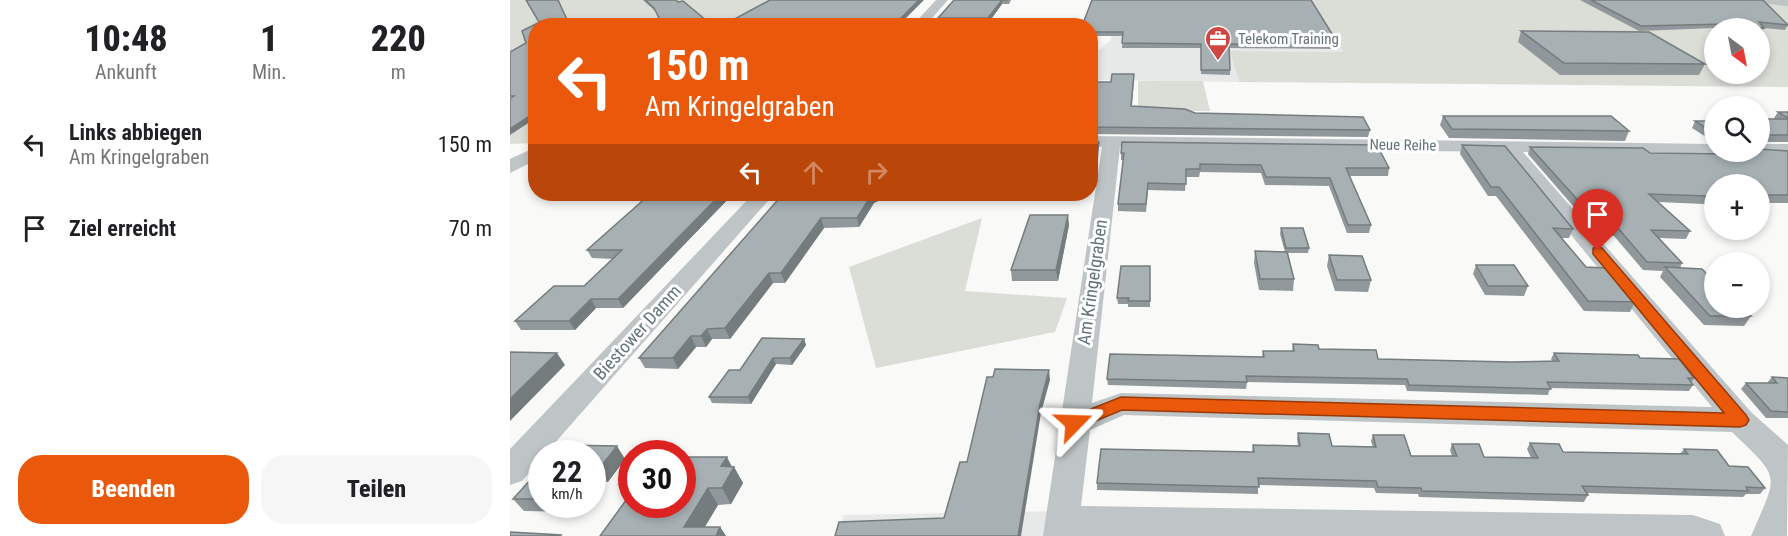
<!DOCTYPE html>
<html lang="de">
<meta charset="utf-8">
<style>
body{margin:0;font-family:"Roboto Condensed",sans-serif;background:#f6f6f6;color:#202124;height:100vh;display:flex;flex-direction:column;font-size:22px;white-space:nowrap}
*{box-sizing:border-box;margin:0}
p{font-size:20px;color:#757577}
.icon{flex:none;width:33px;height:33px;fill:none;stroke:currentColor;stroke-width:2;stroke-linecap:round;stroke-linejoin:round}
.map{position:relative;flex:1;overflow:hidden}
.sheet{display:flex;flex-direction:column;background:#fff;width:510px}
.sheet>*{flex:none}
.guide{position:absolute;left:18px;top:18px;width:570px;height:183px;border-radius:24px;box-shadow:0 3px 9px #0003;background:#ea580c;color:#fff;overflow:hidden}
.needle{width:39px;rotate:148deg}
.buttons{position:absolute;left:1194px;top:18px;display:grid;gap:12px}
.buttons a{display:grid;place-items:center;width:66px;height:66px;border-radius:50%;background:#fff;box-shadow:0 3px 9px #0003;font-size:30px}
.speed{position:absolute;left:18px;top:440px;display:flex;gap:12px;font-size:30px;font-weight:700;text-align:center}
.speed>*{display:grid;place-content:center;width:78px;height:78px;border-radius:50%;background:#fff;box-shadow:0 3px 9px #0003;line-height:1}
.speed small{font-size:15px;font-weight:400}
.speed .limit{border:9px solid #d22;background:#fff;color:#111}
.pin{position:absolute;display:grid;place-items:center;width:51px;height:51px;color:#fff;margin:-62px -26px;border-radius:50% 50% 50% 0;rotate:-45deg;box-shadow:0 0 6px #0007}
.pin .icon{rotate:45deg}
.me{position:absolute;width:66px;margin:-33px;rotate:68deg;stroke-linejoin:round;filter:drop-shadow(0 0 4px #0008)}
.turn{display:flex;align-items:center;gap:21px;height:126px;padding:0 18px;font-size:27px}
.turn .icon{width:78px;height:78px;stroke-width:2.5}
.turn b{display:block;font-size:42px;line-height:51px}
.lanes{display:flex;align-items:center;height:57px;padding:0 18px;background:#0003;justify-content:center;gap:30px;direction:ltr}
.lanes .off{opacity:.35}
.eta{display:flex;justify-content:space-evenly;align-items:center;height:102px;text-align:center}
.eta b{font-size:36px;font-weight:800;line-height:42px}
.action{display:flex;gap:12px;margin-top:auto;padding:12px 18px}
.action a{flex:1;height:69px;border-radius:24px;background:#ea580c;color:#fff;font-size:24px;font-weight:800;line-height:69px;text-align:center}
.action a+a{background:#f6f6f6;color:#202124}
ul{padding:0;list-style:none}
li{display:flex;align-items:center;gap:18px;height:84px;padding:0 18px}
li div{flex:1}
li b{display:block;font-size:22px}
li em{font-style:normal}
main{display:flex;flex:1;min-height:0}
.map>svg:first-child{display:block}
.built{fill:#e7e9e8}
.green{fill:#dbded7;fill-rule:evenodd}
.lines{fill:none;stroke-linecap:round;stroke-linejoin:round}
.minor{fill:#bfc5c7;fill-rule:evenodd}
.wall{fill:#90989b}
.shaded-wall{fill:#757c7e}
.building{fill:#a7b1b4;stroke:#757c7e;stroke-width:1.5}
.route{fill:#ea580c;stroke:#983908;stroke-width:1.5}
.labels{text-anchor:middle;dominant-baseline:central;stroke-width:6;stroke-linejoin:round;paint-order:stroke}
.far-poi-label{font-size:15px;fill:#637479;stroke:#fff;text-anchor:start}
.far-street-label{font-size:15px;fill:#637479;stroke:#fff}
.street-label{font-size:18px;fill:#637479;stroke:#fff}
</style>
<main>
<section class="sheet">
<div class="eta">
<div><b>10:48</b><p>Ankunft</p></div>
<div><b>1</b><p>Min.</p></div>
<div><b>220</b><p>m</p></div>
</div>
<ul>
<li><svg class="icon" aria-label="left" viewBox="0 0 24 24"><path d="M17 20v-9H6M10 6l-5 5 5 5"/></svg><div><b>Links abbiegen</b><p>Am Kringelgraben</p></div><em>150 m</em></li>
<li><svg class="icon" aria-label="arrive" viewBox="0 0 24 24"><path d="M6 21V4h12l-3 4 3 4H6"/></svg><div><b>Ziel erreicht</b></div><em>70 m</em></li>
</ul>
<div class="action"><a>Beenden</a><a>Teilen</a></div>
</section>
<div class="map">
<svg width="1278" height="536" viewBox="0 0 1278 536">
<rect width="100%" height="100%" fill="#f9f9f8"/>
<path class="built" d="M607 0H801L833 52 721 51 729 82 581 80 580 49H590L601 40Z
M554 511 550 536H327L334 515Z"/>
<path class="green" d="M0 0H281L243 24 26 26 25 143 0 144Z
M801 0H1237L1278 4V87L729 82 720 51 833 52ZM1204 28H1250V74H1204Z
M628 81H693L700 111H628Z
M472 218 455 291 557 298 545 332 366 368 339 267Z"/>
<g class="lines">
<path class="minor" d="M426 0H438L415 26H402Z
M1242 0H1278V6L1248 3Z
M580 136 1204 144V152L1211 153 1013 152 1241 412 1278 445 1277 536H1241C1268 473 1272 480 1222 432L614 415 580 430 571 506 1183 515 1210 524 1215 536H533L592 147 580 146ZM610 147 993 152 1202 407 611 393 582 403Z
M1250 144H1278V156L1243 154 1242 152H1250Z
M26 147V160L0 173V159Z
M243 194H264L36 453H32V458L12 481 0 485V449Z"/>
</g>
<path class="wall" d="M133 0H166L146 12Z
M444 0H501L499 4H492L479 22H429L428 18Z
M1070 0H1252L1278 25 1275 30 1254 28 1251 33H1250V28H1204L1129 31Z
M580 26 829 45V49L719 48 720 75 691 74V48H612L613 36H580Z
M1011 31 1195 64 1189 75H1050L1008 42Z
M624 80 622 106 685 113 860 130 858 137 580 134V82H601Z
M1268 112H1278V142H1252L1250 147V119H1266L1264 118Z
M933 116 1119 131 1115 141 939 138 930 125Z
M1185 121H1204V142L1182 128Z
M580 140 589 142V149L588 160H580Z
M952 145 1063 229 1059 238H1051L1076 267 1125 302 1120 312 1074 311 986 196H978L950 154Z
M1020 147 1140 153 1219 154 1216 152 1278 151V203H1250V184H1204V212L1194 204 1148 202 1180 231 1176 239 1149 238 1172 263 1170 268 1241 316 1234 326 1194 325 1150 277 1153 271 1133 270 1104 236H1089L1018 154Z
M611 153 879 168 878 176H839L861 225 859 233H837L819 186 755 185 751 173 690 172 689 177H676L675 191 638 190 636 212 608 211V204L613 160H611Z
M128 194H223L113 308H86L65 330H11L5 321 74 286 103 259 82 258 77 250 131 202 127 195Z
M273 194 374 198 364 203 349 227 314 228 275 283H263L220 339H202L196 347H186L168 369 135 368 129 358Z
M1250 208 1257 213 1252 221H1250Z
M559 225 548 281H502L501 270Z
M771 228 799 248 798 253H778L784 279 783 291 749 290 744 263 745 251 775 252 770 234Z
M819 255 861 280 858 292 825 291 817 266Z
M966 265 1018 286 1014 296 975 295 963 274Z
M640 266V307H618V304H608L607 298Z
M294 339 296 345 282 365 266 364 241 404 202 403 199 397 230 370Z
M783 344 868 359 1001 362 1042 361 1041 359 1044 353 1130 358 1184 378 1181 383 1183 385 1179 391 1040 388 1038 395 897 391 895 385 737 382 736 389 598 385 597 379 752 357 753 351H782Z
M1262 377 1278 378V418H1256L1231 389 1236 383H1257Z
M788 433 822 446 863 447 861 441 863 435 901 456H942L940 450 942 444 974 457 1021 458 1017 449 1020 443 1053 452 1170 454 1174 449 1219 466 1255 488 1250 494H1236L1233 497 1076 493 1078 495 1074 502 909 497 908 494 866 493 864 488 748 485V494L587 490V483L742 452 743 445 788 446 787 439Z
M82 453 115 459 98 482H86L82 487Z
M32 467V504H69L63 512 14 511 3 499Z
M122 467V504L222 467H224L233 483 221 504 208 505 195 527H210L216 536H90L118 497 109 484Z"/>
<path class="shaded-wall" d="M409 0H414L388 26H383Z
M492 0V4L479 22 478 18Z
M26 112V118L0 135V129Z
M211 194H223L113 308 108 299Z
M361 194H376L374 198 364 203 349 227 347 218Z
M558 215 559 225 548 281 546 270Z
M311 218 314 228 275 283 271 273Z
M259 273 263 283 220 339 215 328Z
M81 299 86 308 65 330 59 321Z
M197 329 202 339 196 347 191 336Z
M181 336 186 347 168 369 163 358Z
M294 339 296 345 282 365 280 358Z
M47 353 55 365 0 421V399Z
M263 358 266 364 241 404 238 397Z
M539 370 540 380 531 413 511 536H508L530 404Z
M107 446 115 459 98 482 89 469Z
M217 457 223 469 224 467 233 483 221 504 212 488 211 466Z
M82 477 86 482 82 487Z
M198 488 208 505 189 536 174 527Z
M57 504H69L63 512Z
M210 527 216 536H206Z"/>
<path class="building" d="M16 0H48L60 26H26V112L0 129V99L4 96H0V52L16 43 12 31 32 21 29 22Z
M135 0H166L168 2 173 1 203 26H153L144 8Z
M260 0H409L383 26H218L219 22Z
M444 0H498H492L478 18H428Z
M582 0H801L829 45 719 44 720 70H691V44L612 43 613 32H580V26H572Z
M1081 0H1252L1254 1 1278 25 1249 22 1254 28 1214 24 1131 26Z
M1011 31 1139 32 1195 64 1054 63Z
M602 74H624L621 106 675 109 685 113 853 117 860 130 580 127V82H601Z
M1268 112H1278V118Z
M933 116H1101L1119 131 942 129Z
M1250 119H1278V135H1254L1252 143H1250Z
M1185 121H1204V133Z
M580 140 589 142 587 153H580Z
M612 142 867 145 879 168H836L861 225H838L820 178 756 177 751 165 690 164V169H676V184L638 183 636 204H608L614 153H611Z
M952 145 995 146 1063 229 1043 228 1076 267 1096 268 1125 302 1078 301 989 187H981Z
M1020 147 1133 148 1140 153 1222 154 1220 153H1230L1228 152H1250V149L1278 151V195H1250V184H1204V201L1198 196 1139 194 1180 231 1141 230 1172 263 1137 262 1108 228H1093Z
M128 194H211L108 299H81L59 321H5L44 286H74L112 250H77L139 195H127Z
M273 194H362L347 218H311L271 273H259L215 328 197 329 191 336H181L163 358H129Z
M1250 208 1257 213H1250Z
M520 215H558L546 270H501Z
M771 228H793L799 248H776Z
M745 251 777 252 784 279H750Z
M819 255 852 256 861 280H827Z
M966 265H1004L1018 286H978Z
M611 266H640V301H618L619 298H607Z
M1155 267 1192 269 1204 281V308H1232L1241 316H1200Z
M252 338 294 339 280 358H263L238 397H199L219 370H230Z
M783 344 808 345 809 349 866 350 868 359 1001 362 1049 361 1044 353 1128 355 1130 358 1169 359 1184 378H1178L1183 385 1037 382 1041 389 899 385 897 379 736 376 737 382 597 379 600 354 754 357 753 351H784Z
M0 352 47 353 0 399Z
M485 369 539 370 530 404 508 536H325L329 522 434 518 450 462H457L477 377H483Z
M1262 377 1278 378V412L1261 411 1236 383H1267Z
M788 433 819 434 822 446 866 447 863 435H894L901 456H947L942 444H969L974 457 1028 458 1020 443 1049 444 1053 452 1178 454 1174 449 1207 450 1219 466 1238 467 1255 488 1236 487 1238 491 1072 486 1078 495 912 491 911 488 868 487 866 481 748 478 749 487 587 483 591 449 744 452 743 445 790 446Z
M51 445 107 446 89 469H82V453H44Z
M172 457H217L211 466 224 467 212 488H198L174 527H210L206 536H90L122 492V504H172Z
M32 467V499H3Z
M122 467V484H109Z
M0 532 51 535 50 536H0Z"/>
<path class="route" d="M1088 247 1092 248 1236 415 1239 420 1236 425 1230 427 612 410 564 430 558 428 555 423 558 418 611 397 1214 413 1083 254V248Z"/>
<defs>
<symbol id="office-pin" viewBox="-11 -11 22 30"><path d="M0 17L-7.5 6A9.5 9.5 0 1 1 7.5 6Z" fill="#ce4743" stroke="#fff"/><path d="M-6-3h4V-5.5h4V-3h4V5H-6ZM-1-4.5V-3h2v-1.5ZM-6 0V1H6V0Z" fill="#fff"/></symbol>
</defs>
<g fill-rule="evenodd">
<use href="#office-pin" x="693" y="24" width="30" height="40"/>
</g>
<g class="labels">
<g class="far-poi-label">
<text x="728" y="39">Telekom Training</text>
</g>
<g class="far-street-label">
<text transform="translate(893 145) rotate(1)">Neue Reihe</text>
</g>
<g class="street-label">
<text transform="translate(582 282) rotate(-82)">Am Kringelgraben</text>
<text transform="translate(127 332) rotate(-48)">Biestower Damm</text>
</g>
</g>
</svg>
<div class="buttons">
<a><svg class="needle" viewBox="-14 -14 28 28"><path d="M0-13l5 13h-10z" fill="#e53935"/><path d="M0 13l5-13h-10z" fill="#757577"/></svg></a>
<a><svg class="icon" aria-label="search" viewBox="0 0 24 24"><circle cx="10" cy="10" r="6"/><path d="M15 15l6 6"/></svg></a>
<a>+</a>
<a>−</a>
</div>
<div class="speed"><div>22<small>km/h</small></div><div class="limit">30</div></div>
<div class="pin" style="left:1088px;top:251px;background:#d93025"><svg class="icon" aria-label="arrive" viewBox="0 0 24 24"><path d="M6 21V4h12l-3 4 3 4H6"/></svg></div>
<svg class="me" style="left:564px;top:423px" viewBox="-20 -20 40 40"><path d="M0-17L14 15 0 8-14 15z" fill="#ea580c" stroke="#fff" stroke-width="4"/></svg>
<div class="guide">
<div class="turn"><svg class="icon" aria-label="left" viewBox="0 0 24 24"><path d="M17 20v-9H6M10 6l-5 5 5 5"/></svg><div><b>150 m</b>Am Kringelgraben</div></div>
<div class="lanes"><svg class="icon" aria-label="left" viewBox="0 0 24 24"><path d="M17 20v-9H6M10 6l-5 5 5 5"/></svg><svg class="icon off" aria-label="ahead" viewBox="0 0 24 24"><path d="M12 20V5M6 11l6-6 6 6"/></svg><svg class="icon off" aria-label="right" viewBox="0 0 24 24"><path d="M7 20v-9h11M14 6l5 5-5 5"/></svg></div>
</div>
</div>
</main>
